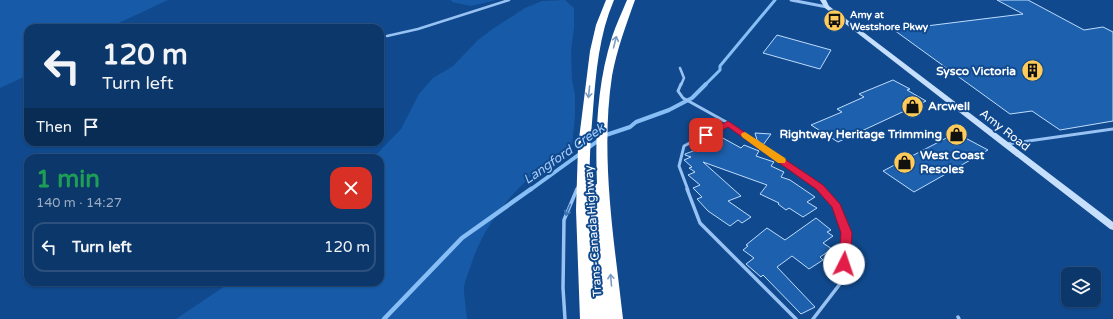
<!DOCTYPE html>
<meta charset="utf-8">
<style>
body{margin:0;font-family:"Varela Round",sans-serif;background:#1a4272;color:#f1f3f6;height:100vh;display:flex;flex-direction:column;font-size:15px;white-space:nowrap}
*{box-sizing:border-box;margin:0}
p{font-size:13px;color:#9aacc1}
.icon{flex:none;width:22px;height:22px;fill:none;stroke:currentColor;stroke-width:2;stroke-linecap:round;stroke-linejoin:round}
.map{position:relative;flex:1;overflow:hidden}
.sheet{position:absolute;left:24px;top:154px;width:360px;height:132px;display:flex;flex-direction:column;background:#0c376a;border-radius:12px;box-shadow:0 1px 3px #0004,0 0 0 1px #2c517e}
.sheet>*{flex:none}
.banner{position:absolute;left:24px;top:24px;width:360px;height:122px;border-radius:12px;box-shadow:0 1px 3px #0004,0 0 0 1px #2c517e;background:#0c376a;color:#f1f3f6;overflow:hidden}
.fabs{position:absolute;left:1061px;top:267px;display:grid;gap:8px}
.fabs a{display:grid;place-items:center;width:40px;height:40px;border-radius:8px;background:#0c376a;box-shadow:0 1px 3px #0004,0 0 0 1px #2c517e;font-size:20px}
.pin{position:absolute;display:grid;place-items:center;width:34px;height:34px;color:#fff;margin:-17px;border-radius:8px;box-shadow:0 2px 6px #0006}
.me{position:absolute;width:44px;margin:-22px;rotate:4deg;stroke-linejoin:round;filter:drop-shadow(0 0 3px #0008)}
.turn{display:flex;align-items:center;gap:14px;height:84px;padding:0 12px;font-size:18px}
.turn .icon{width:52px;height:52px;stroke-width:2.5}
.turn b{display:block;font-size:28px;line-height:34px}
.then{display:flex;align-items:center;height:38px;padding:0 12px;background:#0003;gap:8px;font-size:15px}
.round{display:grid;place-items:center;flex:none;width:42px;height:42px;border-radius:12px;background:#1a4272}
.overview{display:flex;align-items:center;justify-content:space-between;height:68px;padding:0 12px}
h1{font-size:24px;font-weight:800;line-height:30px;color:#1e9e55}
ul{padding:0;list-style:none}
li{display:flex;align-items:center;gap:12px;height:50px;margin:0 8px 6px;padding:0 4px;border:2px solid #2c517e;border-radius:12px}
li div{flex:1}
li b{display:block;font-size:15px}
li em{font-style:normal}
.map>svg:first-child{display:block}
.green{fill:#175ba8}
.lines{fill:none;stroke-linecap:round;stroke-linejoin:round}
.stream-far2{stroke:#88bef6;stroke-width:3}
.stream-far1{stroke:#88bef6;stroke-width:4}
.stream{stroke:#88bef6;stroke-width:4.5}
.building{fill:#1d60ad;stroke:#bedcfd}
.lane-far2{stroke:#97c2f3;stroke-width:2.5}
.lane-far1{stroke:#97c2f3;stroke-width:3}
.lane{stroke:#97c2f3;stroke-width:3.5}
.street{stroke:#97c2f3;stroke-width:3}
.secondary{fill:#c6dffd;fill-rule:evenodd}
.highway{fill:#fff;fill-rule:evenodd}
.oneway{stroke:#7c9bc0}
.oneway2{stroke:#3f73b1}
.route{fill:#e11d48;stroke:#92132f}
.slow{fill:#f59e0b}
.labels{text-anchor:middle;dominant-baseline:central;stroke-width:4;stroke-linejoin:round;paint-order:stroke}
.far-poi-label{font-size:10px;font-weight:bold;fill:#fff;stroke:#10498d;text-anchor:start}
.poi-label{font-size:12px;font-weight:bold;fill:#fff;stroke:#10498d;text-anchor:end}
.street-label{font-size:12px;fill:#fff;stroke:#10498d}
.water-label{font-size:13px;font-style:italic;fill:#a3ccfa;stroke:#10498d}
</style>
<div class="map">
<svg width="1113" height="319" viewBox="0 0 1113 319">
<rect width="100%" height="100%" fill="#10498d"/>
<path class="green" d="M0 0H168L108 28H28V75L0 88Z
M451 0H496L471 6 452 2Z
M565 0 574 8V28L571 51 572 80 575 95V116L572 146C527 173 485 217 470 268 468 274 464 282 464 289 464 298 466 309 467 319H176L231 282H380V158H373L401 129 419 94 433 78 453 66 478 40 494 28 525 8 542 1Z"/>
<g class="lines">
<path class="stream-far2" d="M705 85 720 70V66L775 0"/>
<path class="stream-far1" d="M530 190 606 135 630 127 636 122 669 110 692 98 706 84"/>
<path class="stream" d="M384 319 462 238 531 189"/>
</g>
<path class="building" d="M997 0H1028L1084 30 1103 27 1113 32V121L1060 130 1032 111 1010 114 894 30 1023 14Z
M777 35 831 50 820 69 763 53Z
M893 80 910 89 907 90 926 101 838 142 811 125 842 112 837 109 864 97 859 94Z
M755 133 771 134 763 145 757 140Z
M956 133 988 150 914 192 883 171Z
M721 137 741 148 744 145 759 151 756 156 774 162 771 166 784 172 781 177 790 180 815 197 807 202 817 208 803 217 789 208 786 210 778 204 779 203 760 194 767 185 703 162 741 196 728 201 751 217 742 223 738 220 730 226 708 211 697 199 702 197 693 188 700 185 688 175 695 172 689 168 692 167 684 160 691 157 685 155V154L704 147Z
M816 218 831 230 827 232 833 236 823 243 832 249 820 257 823 260 809 269 792 256 777 267 815 307 801 314 763 275 761 277 746 264 754 258 743 250 748 246 746 245 767 228 785 240Z"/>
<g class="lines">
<path class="lane-far2" d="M387 36 418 29 509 0
M680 68 684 78 681 85"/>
<path class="lane-far1" d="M681 84 678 91 683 98 728 123 821 190
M1007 144 1113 129
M577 190 578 187
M688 190 679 166 684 146 728 123"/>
<path class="lane" d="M687 189 700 223 796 319
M958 317 959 319
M565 319 563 288 564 220 577 189
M813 319 843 280 847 233 836 206 820 189"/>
<path class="street" d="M791 0 827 7"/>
<path class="secondary" d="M820 0H826L829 6 1113 222V230L1110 229 825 8Z"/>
<path class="highway" d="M606 0H614C599 35 596 72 593 110 589 154 588 197 591 241V188L593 185 597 184C595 135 597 84 612 37 616 25 622 12 627 0H635C626 25 617 49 612 76 600 156 614 239 623 319H580L576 210 578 147 590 51 596 25Z"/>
</g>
<defs><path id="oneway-shaft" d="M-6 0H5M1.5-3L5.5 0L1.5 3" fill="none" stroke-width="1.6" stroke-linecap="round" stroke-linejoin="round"/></defs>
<g class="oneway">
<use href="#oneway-shaft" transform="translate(615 42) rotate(-76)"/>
<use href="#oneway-shaft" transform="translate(589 92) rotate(96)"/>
<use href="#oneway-shaft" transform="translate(611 280) rotate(-95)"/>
</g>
<use class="oneway2" href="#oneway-shaft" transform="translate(568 210) rotate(112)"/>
<path class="route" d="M728 121 823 185 840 204 852 233 850 264 848 268 844 269 840 268 839 264 841 233 832 207 816 189 728 127 709 137 706 138 702 135Z"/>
<path class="slow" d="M745 132 785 158 786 160 785 163H778L742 137 741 135 742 133Z"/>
<defs>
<symbol id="bus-disc" viewBox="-11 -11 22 22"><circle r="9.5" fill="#ffcb59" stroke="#10498d"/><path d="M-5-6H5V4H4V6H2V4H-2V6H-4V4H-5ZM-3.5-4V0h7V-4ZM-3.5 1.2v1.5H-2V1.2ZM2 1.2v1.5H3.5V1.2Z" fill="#111"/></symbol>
<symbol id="building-disc" viewBox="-11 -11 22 22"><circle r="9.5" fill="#ffcb59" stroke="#10498d"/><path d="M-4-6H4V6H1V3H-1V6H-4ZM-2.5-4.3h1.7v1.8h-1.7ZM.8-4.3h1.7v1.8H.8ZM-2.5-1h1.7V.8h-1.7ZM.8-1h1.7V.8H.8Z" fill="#111"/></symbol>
<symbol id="shop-disc" viewBox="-11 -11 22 22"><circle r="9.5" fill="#ffcb59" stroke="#10498d"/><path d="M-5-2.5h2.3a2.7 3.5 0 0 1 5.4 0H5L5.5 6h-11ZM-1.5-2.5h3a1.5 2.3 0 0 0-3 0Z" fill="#111"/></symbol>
</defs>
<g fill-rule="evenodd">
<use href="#bus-disc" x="822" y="8" width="25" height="25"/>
<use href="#building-disc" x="1020" y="58" width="25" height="25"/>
<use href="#shop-disc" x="900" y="94" width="25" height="25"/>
<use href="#shop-disc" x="944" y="122" width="25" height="25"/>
<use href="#shop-disc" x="892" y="150" width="25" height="25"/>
</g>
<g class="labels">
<g class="far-poi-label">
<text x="850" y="15">Amy at<tspan x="850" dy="12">Westshore Pkwy</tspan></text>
</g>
<g class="poi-label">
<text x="1016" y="71">Sysco Victoria</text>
<text x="928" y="106" text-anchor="start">Arcwell</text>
<text x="942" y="134">Rightway Heritage Trimming</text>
<text x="920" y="155" text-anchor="start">West Coast<tspan x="920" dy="14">Resoles</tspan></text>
</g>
<g class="street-label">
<text transform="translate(1005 130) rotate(38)">Amy Road</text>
<text transform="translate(593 231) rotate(-94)">Trans-Canada Highway</text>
</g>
<g class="water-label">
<text transform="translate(564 154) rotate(-35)">Langford Creek</text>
</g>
</g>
</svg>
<div class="fabs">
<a><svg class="icon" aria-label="layers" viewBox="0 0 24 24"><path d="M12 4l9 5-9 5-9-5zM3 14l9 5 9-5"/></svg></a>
</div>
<div class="pin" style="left:706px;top:135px;background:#d93025"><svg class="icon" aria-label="arrive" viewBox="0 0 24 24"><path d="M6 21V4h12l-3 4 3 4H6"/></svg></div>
<svg class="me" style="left:844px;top:264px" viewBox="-20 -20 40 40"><circle r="19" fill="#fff"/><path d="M0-13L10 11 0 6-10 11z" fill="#e11d48"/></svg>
<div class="banner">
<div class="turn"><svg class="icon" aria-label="left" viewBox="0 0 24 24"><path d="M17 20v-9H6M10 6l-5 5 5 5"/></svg><div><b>120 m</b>Turn left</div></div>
<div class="then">Then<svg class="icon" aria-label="arrive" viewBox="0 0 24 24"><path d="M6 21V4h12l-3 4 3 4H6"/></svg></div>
</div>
<section class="sheet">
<div class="overview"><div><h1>1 min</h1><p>140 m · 14:27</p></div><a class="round" style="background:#d93025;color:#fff"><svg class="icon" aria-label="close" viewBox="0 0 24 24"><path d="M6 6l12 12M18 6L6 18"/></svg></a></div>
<ul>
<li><svg class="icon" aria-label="left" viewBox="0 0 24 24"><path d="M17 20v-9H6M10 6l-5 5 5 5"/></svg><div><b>Turn left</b></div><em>120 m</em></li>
</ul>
</section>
</div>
